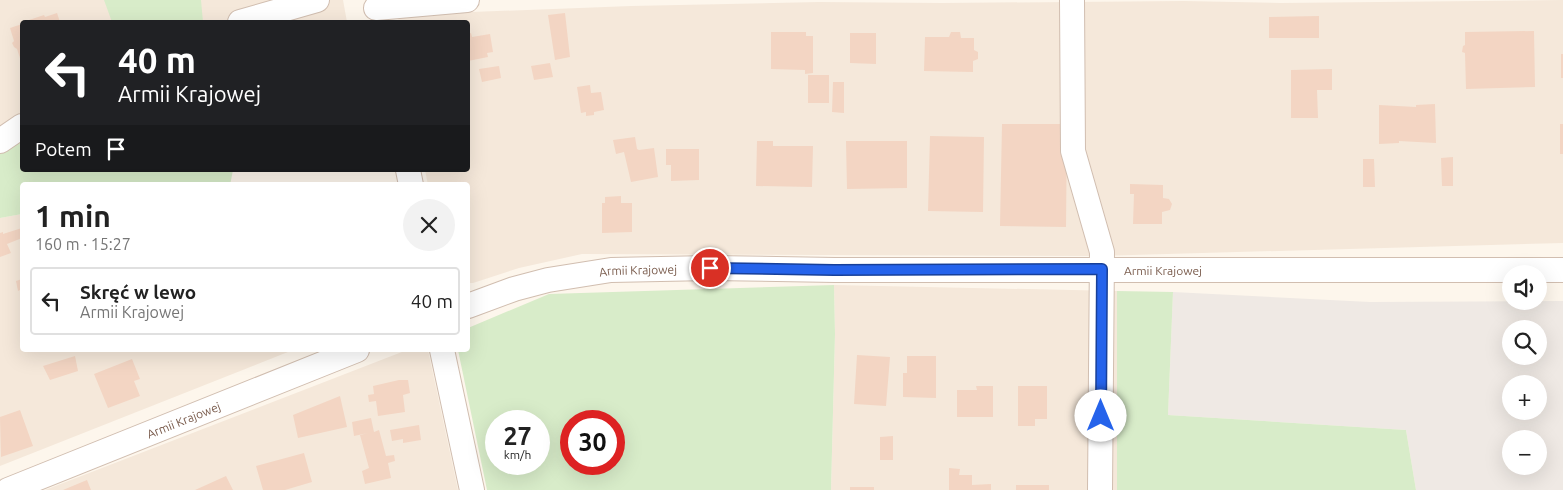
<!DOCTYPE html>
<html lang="pl">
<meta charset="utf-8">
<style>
body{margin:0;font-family:Ubuntu,sans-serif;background:#f2f2f2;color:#222;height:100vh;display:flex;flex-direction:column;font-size:19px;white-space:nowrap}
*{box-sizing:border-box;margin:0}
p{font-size:16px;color:#767676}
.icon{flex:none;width:28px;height:28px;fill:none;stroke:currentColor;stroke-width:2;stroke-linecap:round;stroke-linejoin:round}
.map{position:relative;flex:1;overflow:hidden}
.details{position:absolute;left:20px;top:182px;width:450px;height:170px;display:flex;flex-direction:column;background:#fff;border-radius:5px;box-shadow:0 5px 20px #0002}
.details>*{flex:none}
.banner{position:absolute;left:20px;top:20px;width:450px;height:152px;border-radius:5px;box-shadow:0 5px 20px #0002;background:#202124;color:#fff;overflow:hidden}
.fabs{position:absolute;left:1502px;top:265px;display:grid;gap:10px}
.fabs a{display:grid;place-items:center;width:45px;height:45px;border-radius:50%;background:#fff;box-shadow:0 5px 20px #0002;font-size:25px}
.speed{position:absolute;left:485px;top:410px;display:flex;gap:10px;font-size:25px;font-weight:700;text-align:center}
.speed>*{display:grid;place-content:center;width:65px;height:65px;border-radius:50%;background:#fff;box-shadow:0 5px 20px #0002;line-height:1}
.speed small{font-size:12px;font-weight:400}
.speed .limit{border:8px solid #d22;background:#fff;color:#111}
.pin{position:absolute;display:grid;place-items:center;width:42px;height:42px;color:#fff;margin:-21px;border:2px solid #fff;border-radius:50%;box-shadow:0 1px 5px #0007}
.me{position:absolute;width:55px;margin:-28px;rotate:0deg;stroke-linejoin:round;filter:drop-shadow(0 0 4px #0008)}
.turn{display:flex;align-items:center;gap:18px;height:105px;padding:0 15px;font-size:22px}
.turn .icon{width:65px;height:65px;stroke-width:2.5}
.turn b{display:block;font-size:35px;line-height:42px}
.then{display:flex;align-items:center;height:48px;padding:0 15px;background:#0003;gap:10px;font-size:19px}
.round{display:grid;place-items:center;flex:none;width:52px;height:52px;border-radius:26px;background:#f2f2f2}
.headline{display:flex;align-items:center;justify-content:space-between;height:85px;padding:0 15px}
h1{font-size:30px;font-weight:700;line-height:38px}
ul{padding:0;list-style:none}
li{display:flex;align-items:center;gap:15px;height:68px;margin:0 10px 8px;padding:0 5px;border:2px solid #e0e0e0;border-radius:5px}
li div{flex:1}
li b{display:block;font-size:19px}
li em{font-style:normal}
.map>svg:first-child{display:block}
.residential{fill:#f5e8da}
.industrial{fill:#efe9e4;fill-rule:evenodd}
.green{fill:#d8ecc9;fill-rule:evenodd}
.building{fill:#f3d5c3}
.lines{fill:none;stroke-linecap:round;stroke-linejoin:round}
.minor-casing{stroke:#d1beb0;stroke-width:26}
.minor{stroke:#fff;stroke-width:24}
.route-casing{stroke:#184099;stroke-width:12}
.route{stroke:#2563eb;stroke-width:9}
.labels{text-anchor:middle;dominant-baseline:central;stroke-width:4.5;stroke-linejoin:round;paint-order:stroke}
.street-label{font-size:12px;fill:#7a5c4d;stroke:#fffaf3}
</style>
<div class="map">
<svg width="1563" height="490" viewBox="0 0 1563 490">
<rect width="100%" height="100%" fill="#fdf6ec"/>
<path class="residential" d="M0 0H343L347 22H22V135L0 147Z
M1563 0V243L1097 256 582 254 519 268 473 283H468V185H428L425 170H468V22H397V20L401 18 419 14 631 6 819 2 942 3 1184 1 1281 3Z
M22 214V350H293L0 466V218Z
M834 285 1117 291V490H831L835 334Z
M407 350H428L458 490H45Z"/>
<path class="industrial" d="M1173 292 1370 302 1563 301V490H1416L1406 430 1168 415ZM1511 329H1539V356H1511ZM1511 384H1539V411H1511ZM1511 439H1539V466H1511Z"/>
<path class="green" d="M104 0H201L203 22H112Z
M22 135V170H233L230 185H22V214L0 218V147Z
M834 285 835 334 831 490H487L458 350H468V328L549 294ZM496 421H539V464H496ZM571 421H614V464H571Z
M1117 291 1173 292 1168 415 1406 430 1416 490H1117Z"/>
<path class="building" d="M57 13 60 22H23L44 15 45 17Z
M565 13 570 57 555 60 548 15Z
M1319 16V38H1269V17Z
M22 24V60L21 61 17 49 14 47 12 43 14 41 10 28Z
M1534 31 1535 87 1466 89 1465 53 1462 52 1463 46 1465 45V32Z
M771 32H806V36H813V73L805 74V70L771 69Z
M951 32H960L961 38H974V50L978 52V59L973 61V72L924 71 925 37H949Z
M471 33 472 37 490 34 493 52 487 53 488 57 468 61V34Z
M850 33H876V64L850 63Z
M1561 54H1563V78H1561Z
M550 63 553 77 534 80 531 66Z
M499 66 501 78 482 82 479 69Z
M1332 69V90H1317L1318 118H1291V70Z
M808 75H829V103H808Z
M833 82H844V113L832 112Z
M590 85 591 93 601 92 604 110 594 112V115L586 116V112L581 113 577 87Z
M1435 104 1436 143 1399 141V143L1379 144V105L1416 107V105Z
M1002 124H1067L1066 227 1000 226Z
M1560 124H1563V154H1560Z
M930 136 984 137 983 212 928 211Z
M635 137 637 149 639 150 654 148 658 177 631 182 624 152 616 154 613 140Z
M757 141H773V146H813L812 187 756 186Z
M846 141H907V188L847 189Z
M666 149H699V180L671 181V165H666Z
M1453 157V186H1442L1441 158Z
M1363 159H1374L1375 187H1363Z
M1130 184 1163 185V198L1169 199 1172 204 1170 210 1162 212V224H1133L1134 194H1130Z
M621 196V203H632V232L602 233V203H605V197Z
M22 228V238L7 244 11 253 0 257V233L3 232V234Z
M22 279V296L20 290 18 291 16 281Z
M857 355 890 357 886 406 854 404Z
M75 356 78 371 50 380 43 366Z
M907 356H936V398L903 397V373H907Z
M132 359 140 379 134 381 140 396 108 408 94 374Z
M399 380H408L410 393 403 395 405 412 378 416 376 401 369 402 368 395 374 394 373 386Z
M976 386H993V417H957V390H977Z
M1018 386H1047V419H1035V426H1018Z
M340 396 347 427 298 438 293 415Z
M20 410 33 446 1 457 0 417Z
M371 418 374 432 379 430 386 456 394 455 395 461 388 463 391 478 365 484 362 471 369 468 360 435 368 433 354 436 352 422Z
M419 425 421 440 403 443V439L392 441 390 430Z
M893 436V460H880V437Z
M304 453 312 482 285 490H263L256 466Z
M949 468 960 469 959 475H972V485L991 484V490H949Z
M226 476 233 490H195Z
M87 480 91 490H63Z
M1016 485H1049V490H1016Z
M850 487H874V490H850Z"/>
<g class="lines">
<defs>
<g id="minor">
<path d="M1072 0 1073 151 1102 252 1100 490"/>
<path d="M376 8 467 0"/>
<path d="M240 22 317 0"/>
<path d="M0 141 22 126"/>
<path d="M408 170 411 185"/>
<path id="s1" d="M468 306 514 289 548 280 611 270 710 268 835 270H1563"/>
<path d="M442 350 472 490"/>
<path id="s2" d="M8 490 357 350"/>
</g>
</defs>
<use href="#minor" class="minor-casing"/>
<use href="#minor" class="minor"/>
</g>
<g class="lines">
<defs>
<path id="route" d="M710 268 834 270 1102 269 1101 416"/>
</defs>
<use href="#route" class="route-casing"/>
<use href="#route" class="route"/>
</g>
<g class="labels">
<g class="street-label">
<text stroke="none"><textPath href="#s1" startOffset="700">Armii Krajowej</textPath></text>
<text stroke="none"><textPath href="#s1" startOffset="175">Armii Krajowej</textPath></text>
<text stroke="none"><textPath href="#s2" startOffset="189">Armii Krajowej</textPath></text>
</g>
</g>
</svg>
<div class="fabs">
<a><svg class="icon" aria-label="sound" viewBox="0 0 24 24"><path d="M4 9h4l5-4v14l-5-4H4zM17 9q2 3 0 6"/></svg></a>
<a><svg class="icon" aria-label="search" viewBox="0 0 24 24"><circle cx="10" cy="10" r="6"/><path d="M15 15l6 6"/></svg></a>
<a>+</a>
<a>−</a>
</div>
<div class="speed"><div>27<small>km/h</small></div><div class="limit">30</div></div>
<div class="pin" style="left:710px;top:268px;background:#d93025"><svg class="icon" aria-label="arrive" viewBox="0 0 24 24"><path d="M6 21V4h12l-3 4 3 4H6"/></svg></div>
<svg class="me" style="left:1101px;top:416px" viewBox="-20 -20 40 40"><circle r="19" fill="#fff"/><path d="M0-13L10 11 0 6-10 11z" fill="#2563eb"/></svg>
<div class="banner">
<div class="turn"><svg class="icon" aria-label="left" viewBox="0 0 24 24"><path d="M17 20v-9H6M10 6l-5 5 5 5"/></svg><div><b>40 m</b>Armii Krajowej</div></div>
<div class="then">Potem<svg class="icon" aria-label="arrive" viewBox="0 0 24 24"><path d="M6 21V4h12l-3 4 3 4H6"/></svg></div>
</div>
<section class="details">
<div class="headline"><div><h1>1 min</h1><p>160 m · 15:27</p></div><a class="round"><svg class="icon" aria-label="close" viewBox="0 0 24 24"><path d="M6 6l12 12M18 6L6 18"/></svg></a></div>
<ul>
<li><svg class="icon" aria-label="left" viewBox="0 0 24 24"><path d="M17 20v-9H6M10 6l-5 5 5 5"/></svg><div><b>Skręć w lewo</b><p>Armii Krajowej</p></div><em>40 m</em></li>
</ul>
</section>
</div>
